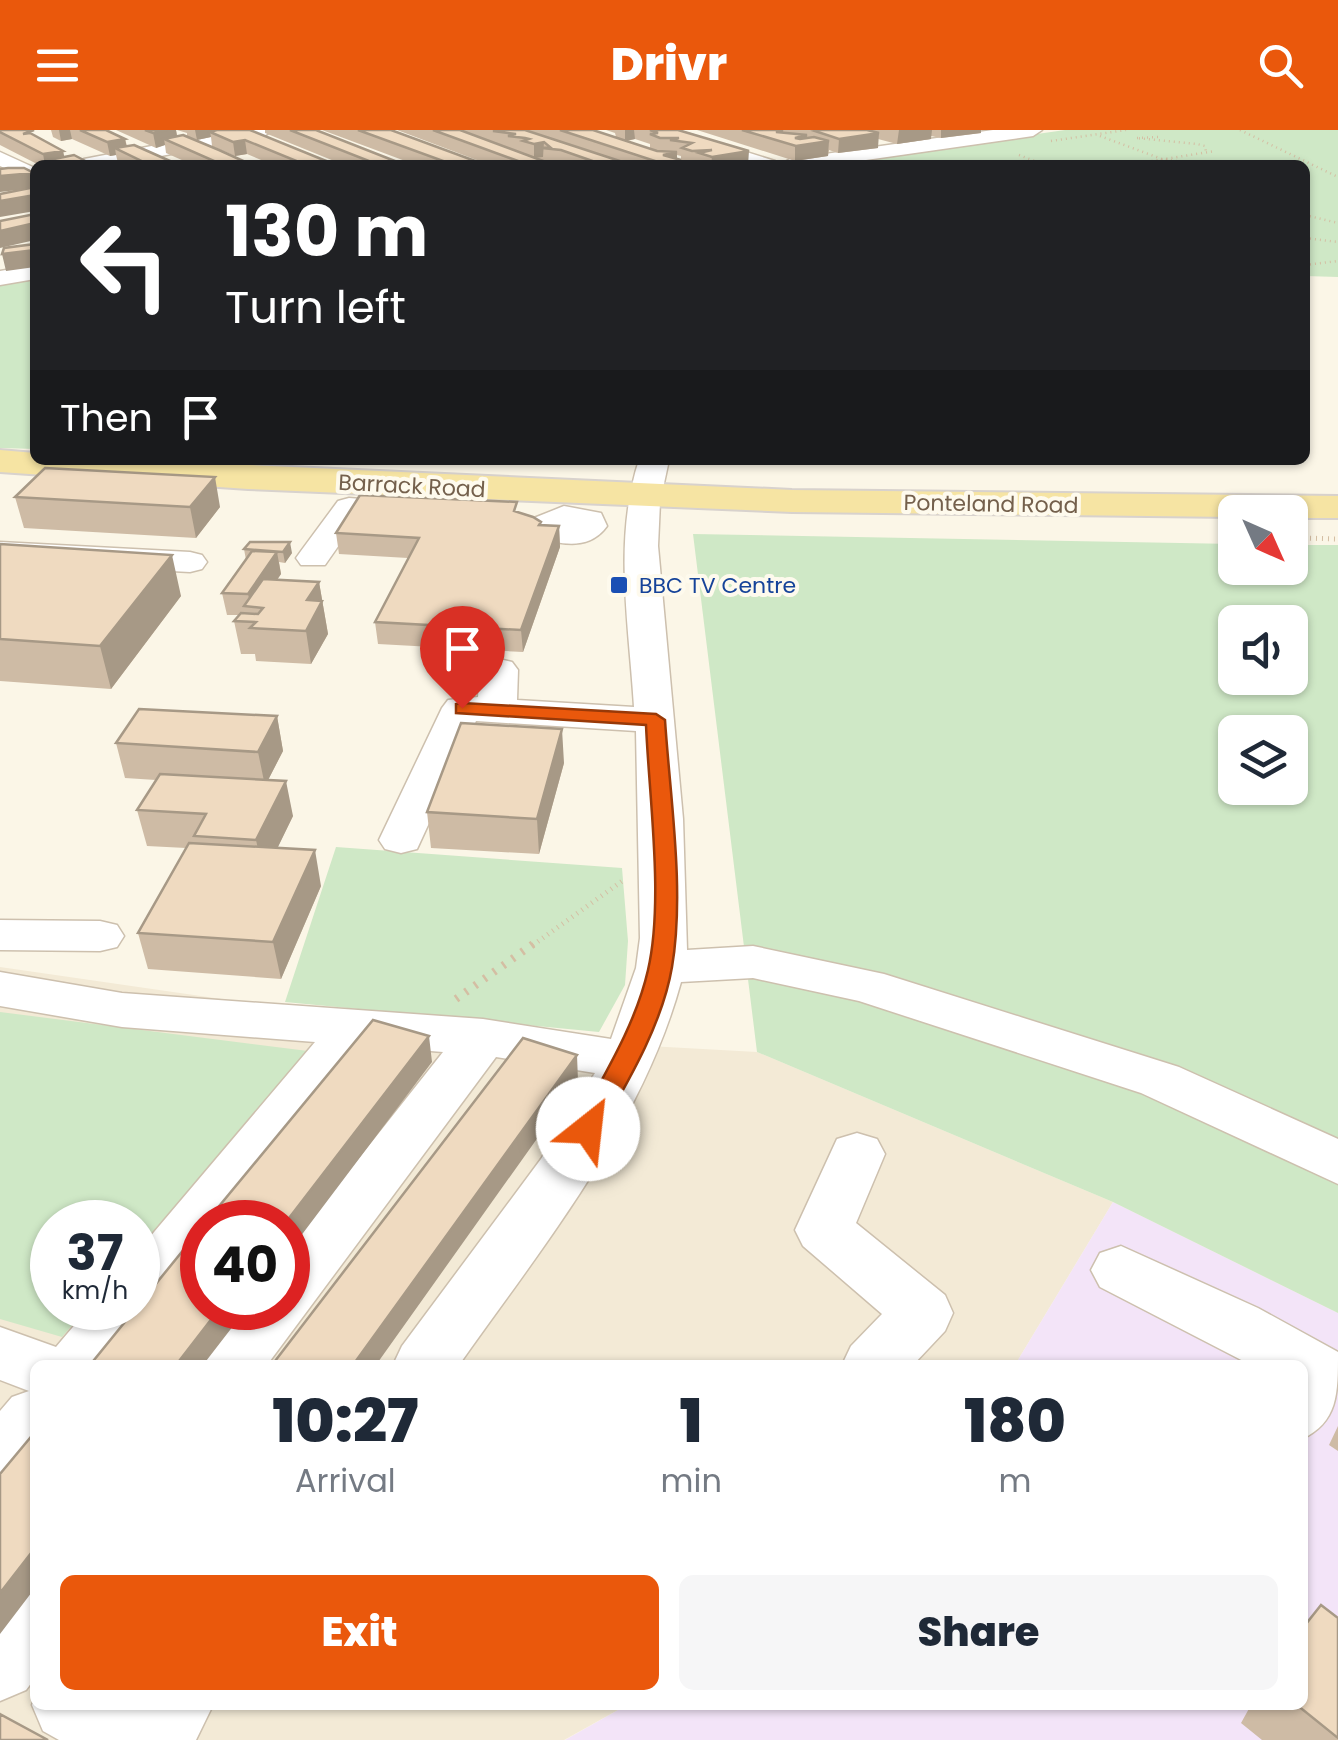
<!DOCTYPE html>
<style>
body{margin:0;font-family:Poppins,sans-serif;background:#f6f6f7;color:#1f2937;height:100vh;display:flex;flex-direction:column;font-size:38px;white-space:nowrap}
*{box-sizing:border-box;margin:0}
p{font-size:32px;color:#747a83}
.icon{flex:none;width:55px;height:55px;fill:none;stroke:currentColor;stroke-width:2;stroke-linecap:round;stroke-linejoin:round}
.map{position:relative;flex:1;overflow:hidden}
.panel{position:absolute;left:30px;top:1230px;width:1278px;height:350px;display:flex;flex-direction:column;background:#fff;border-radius:15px;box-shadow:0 2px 8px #0004}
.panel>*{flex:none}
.top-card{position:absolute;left:30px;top:30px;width:1280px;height:305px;border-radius:15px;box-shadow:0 2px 8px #0004;background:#202124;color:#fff;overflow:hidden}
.needle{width:65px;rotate:135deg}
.controls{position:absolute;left:1218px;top:365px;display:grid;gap:20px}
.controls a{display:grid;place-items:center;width:90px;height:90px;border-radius:15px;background:#fff;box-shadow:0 2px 8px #0004;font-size:50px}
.speed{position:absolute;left:30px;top:1070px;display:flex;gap:20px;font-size:50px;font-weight:700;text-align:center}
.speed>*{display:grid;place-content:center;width:130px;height:130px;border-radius:50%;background:#fff;box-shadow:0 2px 8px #0004;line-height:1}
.speed small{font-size:25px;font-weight:400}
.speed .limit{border:15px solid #d22;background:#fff;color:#111}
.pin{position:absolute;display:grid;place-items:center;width:85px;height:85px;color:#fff;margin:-102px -42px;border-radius:50% 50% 50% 0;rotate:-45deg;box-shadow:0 0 10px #0007}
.pin .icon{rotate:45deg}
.me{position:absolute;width:110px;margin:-55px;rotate:29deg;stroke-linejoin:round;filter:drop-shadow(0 0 8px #0008)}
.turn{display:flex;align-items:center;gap:35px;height:210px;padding:0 30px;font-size:45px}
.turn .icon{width:130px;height:130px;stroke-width:2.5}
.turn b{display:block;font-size:70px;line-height:85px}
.then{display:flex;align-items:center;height:95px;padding:0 30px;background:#0003;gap:20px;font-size:38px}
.eta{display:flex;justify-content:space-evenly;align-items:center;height:170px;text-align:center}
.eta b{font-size:60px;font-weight:800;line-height:70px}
.action{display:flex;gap:20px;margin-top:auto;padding:20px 30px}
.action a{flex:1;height:115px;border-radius:15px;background:#ea580c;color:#fff;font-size:40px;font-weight:800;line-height:115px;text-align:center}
.action a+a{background:#f6f6f7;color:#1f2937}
header{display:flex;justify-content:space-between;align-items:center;height:130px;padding:0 30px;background:#ea580c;color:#fff;font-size:45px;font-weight:800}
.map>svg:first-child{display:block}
.residential{fill:#f3ead6;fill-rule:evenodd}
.education{fill:#f3e4f8}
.green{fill:#cfe8c6;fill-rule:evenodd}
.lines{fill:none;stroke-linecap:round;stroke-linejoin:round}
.minor-casing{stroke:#cdc0ae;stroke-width:3}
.major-casing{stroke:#d8d2cd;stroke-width:4}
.path-far2{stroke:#d4bea3;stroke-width:2.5;stroke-dasharray:1 4;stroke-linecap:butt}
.path-far1{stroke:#d4bea3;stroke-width:5;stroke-dasharray:1 5;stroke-linecap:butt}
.path{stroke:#d4bea3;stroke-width:8;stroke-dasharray:2.5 9;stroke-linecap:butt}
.minor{fill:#fff;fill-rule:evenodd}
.major{fill:#f6e4a3;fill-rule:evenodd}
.wall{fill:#cebba5;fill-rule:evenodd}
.shaded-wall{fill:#a79986}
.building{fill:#efdac0;stroke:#a79986;stroke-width:2.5}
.route{fill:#ea580c;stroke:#983908;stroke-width:2.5}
.transit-dot{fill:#1a4fb4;stroke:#fefaed;stroke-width:4}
.labels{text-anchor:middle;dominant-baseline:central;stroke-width:8;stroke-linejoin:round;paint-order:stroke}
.far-street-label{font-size:22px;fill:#74604c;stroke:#fefaed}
.far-transit-label{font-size:22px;fill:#164399;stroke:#fefaed;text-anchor:start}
</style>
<header><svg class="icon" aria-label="menu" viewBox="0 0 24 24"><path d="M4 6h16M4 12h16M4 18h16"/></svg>Drivr<svg class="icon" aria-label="search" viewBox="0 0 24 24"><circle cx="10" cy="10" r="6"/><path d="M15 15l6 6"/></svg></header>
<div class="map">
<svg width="1338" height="1610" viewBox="0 0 1338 1610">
<rect width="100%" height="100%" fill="#fbf6e7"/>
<path class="residential" d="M0 837 483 907 757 922 1113 1072 1015 1235H35V1575H627L564 1610H0ZM52 1092H138V1178H52ZM202 1092H288V1178H202Z"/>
<path class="education" d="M1113 1072 1338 1183V1610H565L627 1575H1302V1235H1015Z"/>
<path class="green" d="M1065 0H1338V147L1305 146V35H818Z
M35 148V319L0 318V153Z
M693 404 1235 414V438H1290V415H1338V1183L1113 1072 757 922ZM1235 492H1290V548H1235ZM1235 602H1290V658H1235Z
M336 717 622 738 628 811 625 855 599 902 285 872Z
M0 882 308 921 138 1119V1092H52V1178H87L62 1207 0 1189Z"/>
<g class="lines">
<defs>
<path id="minor" d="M235 0H273L264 6 115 35H74L84 29Z
M647 0H676L775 31 778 35H747Z
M993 0H1042L1033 6 831 35H780L790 29Z
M0 22 35 38V52L0 36Z
M35 135V149L0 155V141Z
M639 330H669L660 372 658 416 683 689 687 820 753 816 884 844 1179 937 1338 1009V1054L1141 963 859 871 753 848 681 852C642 995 543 1116 459 1235H393L402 1216 541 1029 595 943 496 927 267 1235H199L208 1216 239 1178H288V1118L443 922 369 916 229 1092H202V1126L159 1180 153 1182 115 1235H35V1336L23 1351 0 1360V1281L12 1267 29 1261 0 1250V1197L56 1217 89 1178H138V1121L315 912 122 897 0 876V842L122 863 483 889 611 909 636 838 640 808 636 601 476 591 417 719 401 723 385 719 379 710 442 578 448 570 478 567 480 540 486 532 499 529 512 532 518 540 517 570 634 577C629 495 613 409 639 330Z
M349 368 424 374 429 381 424 388H358L325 435H301L296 428 301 421 338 371Z
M564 376 601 383 607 396C589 421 562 414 536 408L530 395 534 388Z
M0 412 190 422 202 425 207 432 202 439 190 442 0 432Z
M0 790 100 791 117 795 124 806 117 817 100 821 0 820Z
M857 1003 877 1009 885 1024 856 1093 945 1165 953 1183 945 1201 913 1235H842L851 1216 882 1184 803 1116 795 1100 837 1009Z
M1121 1116 1258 1178 1338 1222C1338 1264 1338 1292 1302 1309V1235H1251L1100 1157 1091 1140 1100 1123Z
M35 1454V1548L26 1560 0 1571V1476L10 1464Z
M35 1567V1575H213L196 1610H59L43 1601 32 1575Z"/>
<path id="major" d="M0 320 35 323V330H142L792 360 1338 366V388H1290V382H1235V387L792 382 248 359 0 342Z"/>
</defs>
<use href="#minor" class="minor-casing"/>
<use href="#major" class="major-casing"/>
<path class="path-far2" d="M1240 0 1338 47
M1100 6 1162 29 1204 35
M1158 7 1136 8 1197 14 1205 16 1206 22
M1051 11 1126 0
M1019 25 1045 35
M1127 35 1215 21
M1305 85 1338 93
M1305 108 1338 112
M1305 135 1338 131"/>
<path class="path-far1" d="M1304 408 1338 409
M533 815 625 749"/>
<path class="path" d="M456 869 536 812"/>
<use href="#minor" class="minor"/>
<use href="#major" class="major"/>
</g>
<path class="wall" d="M0 0 37 7 63 21 64 27 93 35H39L0 15Z
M51 0H106L125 9 127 16 179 35H123L118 33 116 25 110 26 72 9 61 11 53 7Z
M116 0H176L177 6 252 35H193L166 23 165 15 156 18Z
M177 0H250L336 35H273L247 24 235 26 212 16 211 7 197 10 187 6V3Z
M265 0H316L405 35H344L265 3Z
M322 0H391L486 35H416Z
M397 0H593L616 7 615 3 606 0H678L748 35H691L681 32V26L677 25V29L681 35H562L550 34 554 35H490ZM635 9 650 14V18L627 11Z
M697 0H981V3L941 8 931 6V9L897 14 878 9V18L838 23 829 20 828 26 795 31Z
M676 330H691L690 333H676Z
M15 367 220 377 196 408 24 398Z
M518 382 541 396H559L560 417 523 522 378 514 375 492 408 428 339 424 336 403Z
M0 414 181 466 111 559 0 551Z
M244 419 292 423 285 433 279 432 281 444 277 450 319 452 328 504 311 534 256 531 255 524H241L234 491 239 485H227L222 463 246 430Z
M277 586 283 621 268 650 293 686 277 718 321 756 281 849 148 839 138 803 186 718 147 716 137 680 156 650 125 648 116 613Z
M564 633 539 724 431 718 427 682Z
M1338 1296V1321L1329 1315Z
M1338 1488V1610H1262L1241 1593 1251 1575H1302Z"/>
<path class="shaded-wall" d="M59 0H70L72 9 61 11Z
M167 0H176L178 12 164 9 165 15 156 18 153 3Z
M195 0H229L210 2 211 7 197 10Z
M625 0H634L635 9 625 11Z
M899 0H932L931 9 897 14Z
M941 0H981V3L941 8Z
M879 3 878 18 838 23 839 9Z
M807 5 806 15 829 11 828 26 795 31V8Z
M125 9 128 23 115 18 116 25 110 26 107 12Z
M245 10 247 24 235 26 233 12Z
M544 12 543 27 534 28V14Z
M63 21 66 35 54 29 56 35H45L43 24Z
M749 21 748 35H711L712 27Z
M677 22V31L681 30V35H661L663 25Z
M34 43 35 58 0 62V46Z
M35 65V81L0 87V71Z
M35 93V110L0 118V101Z
M35 120V137L6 141 2 124Z
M215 347 220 377 196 408 190 377Z
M559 396 560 417 523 522 521 500Z
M290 412 292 423 285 433 283 422Z
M277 422 281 444 258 477H251L248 464Z
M172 425 181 466 111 559 100 516Z
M319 452 328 504 311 534 306 501 307 470Z
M277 586 283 621 265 656 258 622Z
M562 599 564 633 539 724 537 689Z
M286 651 293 686 264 746 256 710Z
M315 720 321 756 281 849 273 812Z
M429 906 432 932 288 1123V1092H286Z
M577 925 578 951 376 1235H353Z
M220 1178H247L203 1235H176Z
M35 1418V1458L0 1504V1463Z"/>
<path class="building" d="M0 0H34L23 4 30 3 63 21 43 24 0 2Z
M80 0H106L125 9 107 12Z
M145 0H167L153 3Z
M217 0H250L336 35H306L245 10 233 12 210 2Z
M290 0H316L405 35H379Z
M358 0H391L486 35H454Z
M433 0H460L554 35H529Z
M499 0H525L632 35H604L561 20 542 18 550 17 544 12 534 14 523 11 529 9 525 8 508 6 516 4 493 1Z
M560 0H593L657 21 677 22 663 25 681 30 661 33Z
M650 0H678L749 21 712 27 699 23 712 20 692 21 682 18 692 13 670 10 679 8H660L650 4 658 3Z
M742 0H783L776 2 807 5 795 8 800 9 814 7 829 11 796 16Z
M820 0H867L879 3 839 9 815 1Z
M183 5 219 20 252 35H223L164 9Z
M134 15 179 35H150L115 18Z
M74 25 93 35H67L54 29Z
M8 38H24L34 43 0 46V39Z
M35 57V65L0 71V64Z
M35 84V93L0 101V91Z
M35 114V120L2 124 4 118Z
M45 338 215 347 190 377 15 367Z
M360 365 517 372 514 381 533 387 541 392 539 395 559 396 521 500 375 492 419 408 336 403Z
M250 412H290L283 422 244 419Z
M0 414 172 425 100 516 0 509Z
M252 421 277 422 248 464 222 463Z
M263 449 319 452 307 470 322 471 306 501 250 498 256 492 234 491 241 483 258 484 263 478 244 476Z
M139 579 277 586 258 622 116 613Z
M461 593 562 599 537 689 427 682Z
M160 644 286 651 256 710 194 706 206 684 137 680Z
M189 713 315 720 273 812 138 803Z
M373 890 429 906 286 1092H206Z
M523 908 577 925 353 1235H272Z
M202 1097V1178H220L176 1235H90Z
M35 1302V1418L0 1463V1344Z
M1321 1475 1338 1488V1608L1297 1575H1302V1499Z
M0 1584 48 1610H0Z"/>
<path class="route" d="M462 573 656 584 665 590C670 667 685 761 672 837 662 896 626 955 597 1006H579L575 999C602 948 635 897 648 840 664 771 649 667 646 595L456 583V574Z"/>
<rect class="transit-dot" x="609" y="445" width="20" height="20" rx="5"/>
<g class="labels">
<g class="far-street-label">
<text transform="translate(412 356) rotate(3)">Barrack Road</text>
<text transform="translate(991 374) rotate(1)">Ponteland Road</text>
</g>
<g class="far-transit-label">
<text x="639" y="455">BBC TV Centre</text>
</g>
</g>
</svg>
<div class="controls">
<a><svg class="needle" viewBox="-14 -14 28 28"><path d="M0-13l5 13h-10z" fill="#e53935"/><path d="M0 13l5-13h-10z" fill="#747a83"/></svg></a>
<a><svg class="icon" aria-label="sound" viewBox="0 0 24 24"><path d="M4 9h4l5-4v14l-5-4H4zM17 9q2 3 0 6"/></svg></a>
<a><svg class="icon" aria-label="layers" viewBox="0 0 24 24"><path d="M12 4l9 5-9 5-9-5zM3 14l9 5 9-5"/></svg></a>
</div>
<div class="speed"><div>37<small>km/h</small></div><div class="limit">40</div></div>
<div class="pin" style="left:462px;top:578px;background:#d93025"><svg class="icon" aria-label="arrive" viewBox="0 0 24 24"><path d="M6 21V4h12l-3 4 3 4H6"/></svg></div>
<svg class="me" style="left:588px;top:999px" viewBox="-20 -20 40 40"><circle r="19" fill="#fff"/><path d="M0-13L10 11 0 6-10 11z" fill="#ea580c"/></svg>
<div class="top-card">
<div class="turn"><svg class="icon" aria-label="left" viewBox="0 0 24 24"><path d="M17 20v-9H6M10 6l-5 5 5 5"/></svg><div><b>130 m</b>Turn left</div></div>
<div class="then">Then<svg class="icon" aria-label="arrive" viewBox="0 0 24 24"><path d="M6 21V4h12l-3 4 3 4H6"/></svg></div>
</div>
<section class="panel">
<div class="eta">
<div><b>10:27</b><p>Arrival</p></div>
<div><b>1</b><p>min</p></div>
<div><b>180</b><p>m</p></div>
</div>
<div class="action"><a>Exit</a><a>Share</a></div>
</section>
</div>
